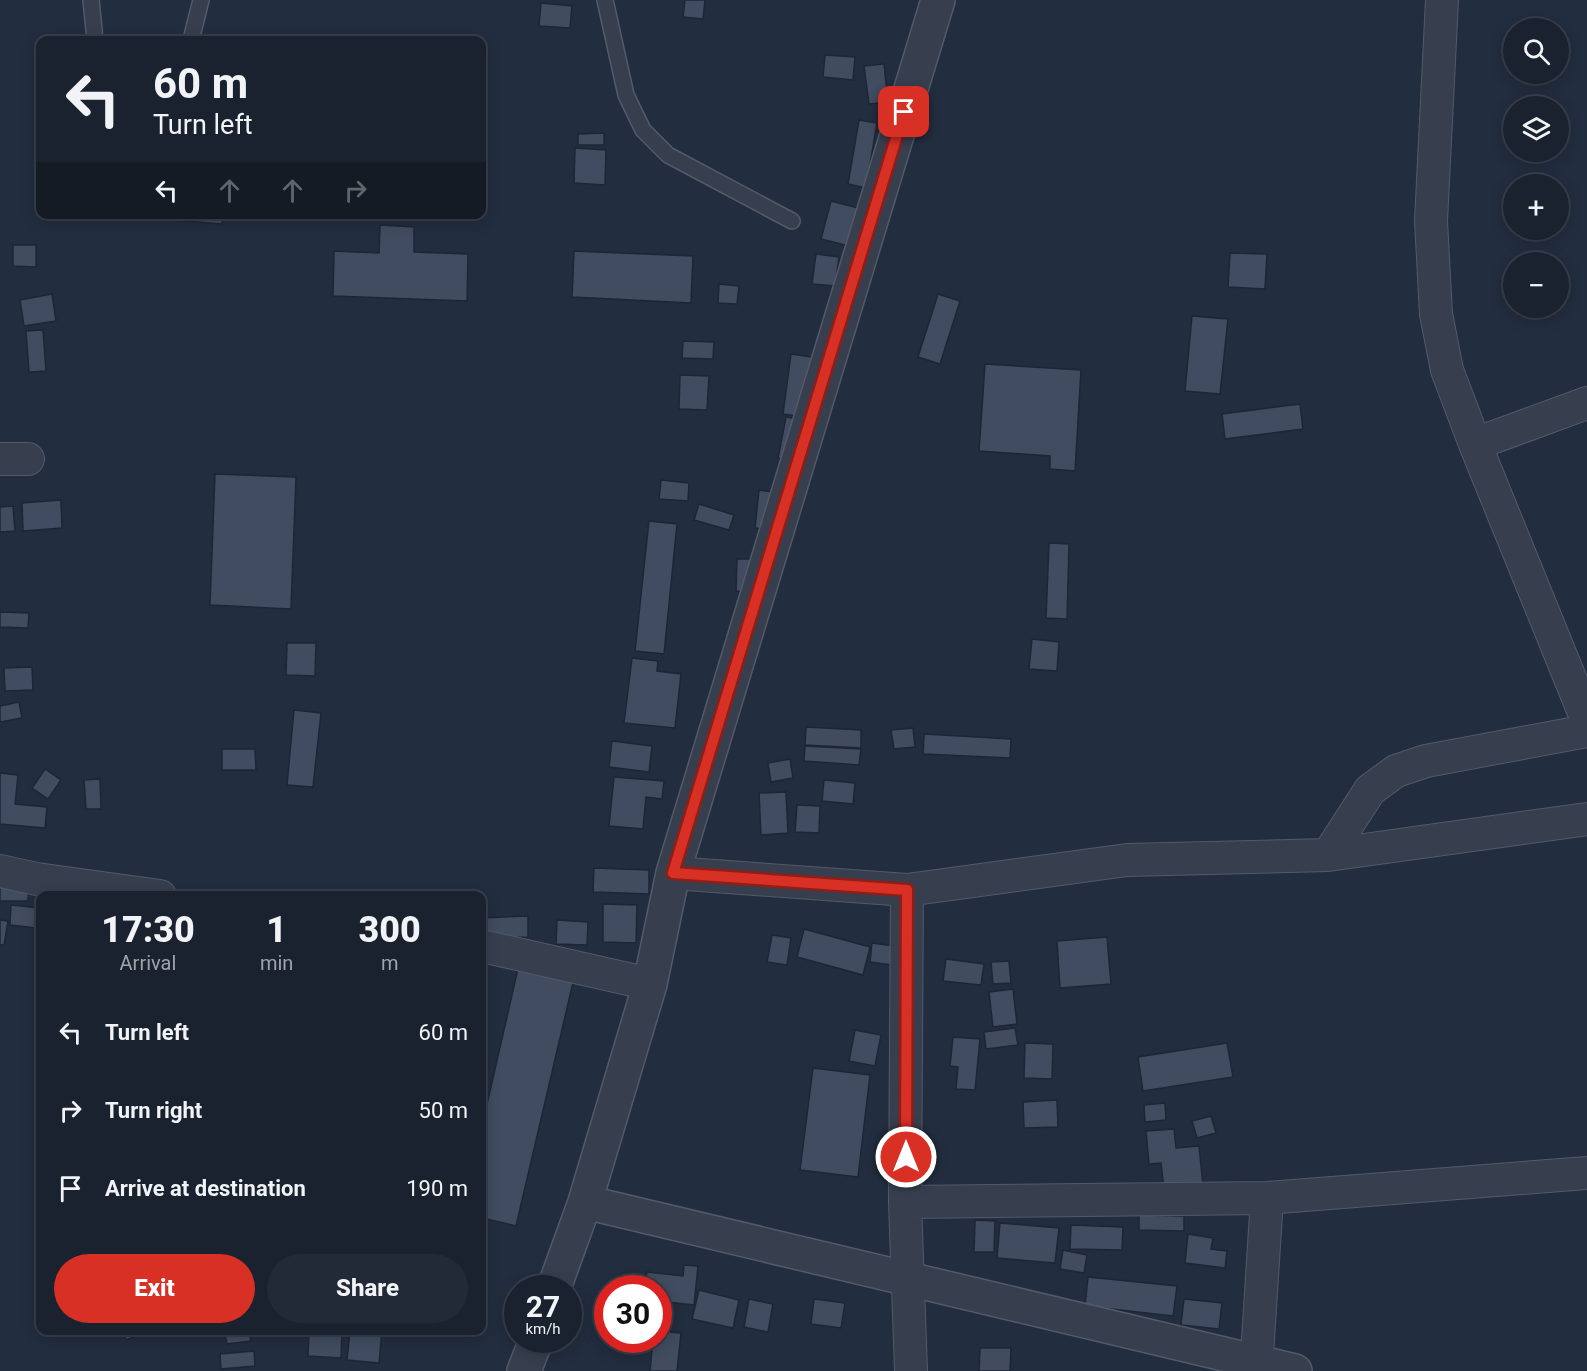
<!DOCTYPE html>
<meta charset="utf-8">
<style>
body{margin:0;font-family:Roboto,sans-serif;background:#232a37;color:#f1f3f6;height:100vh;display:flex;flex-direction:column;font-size:22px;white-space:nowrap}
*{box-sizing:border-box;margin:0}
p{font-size:20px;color:#9fa4aa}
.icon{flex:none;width:33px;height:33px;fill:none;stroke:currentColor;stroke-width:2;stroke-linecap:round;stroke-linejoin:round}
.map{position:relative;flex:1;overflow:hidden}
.drawer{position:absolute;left:36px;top:891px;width:450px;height:444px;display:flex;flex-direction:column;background:#1a222f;border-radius:12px;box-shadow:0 3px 15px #0003,0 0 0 2px #383f4b}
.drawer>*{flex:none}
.top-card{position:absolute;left:36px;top:36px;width:450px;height:183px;border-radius:12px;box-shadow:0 3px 15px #0003,0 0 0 2px #383f4b;background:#1a222f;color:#f1f3f6;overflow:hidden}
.buttons{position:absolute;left:1503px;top:18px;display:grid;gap:12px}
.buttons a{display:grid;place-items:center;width:66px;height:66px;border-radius:50%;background:#1a222f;box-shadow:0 3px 15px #0003,0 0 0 2px #383f4b;font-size:30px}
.speed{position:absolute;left:504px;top:1275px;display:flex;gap:12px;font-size:30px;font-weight:700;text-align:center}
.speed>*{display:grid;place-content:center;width:78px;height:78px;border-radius:50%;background:#1a222f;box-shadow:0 3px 15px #0003,0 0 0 2px #383f4b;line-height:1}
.speed small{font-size:15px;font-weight:400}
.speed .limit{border:9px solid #d22;background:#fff;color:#111}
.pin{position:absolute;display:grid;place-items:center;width:51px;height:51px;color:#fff;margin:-26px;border-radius:12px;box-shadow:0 3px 9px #0006}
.me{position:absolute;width:66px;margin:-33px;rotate:0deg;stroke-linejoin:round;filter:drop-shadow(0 0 4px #0008)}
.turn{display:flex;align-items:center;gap:21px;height:126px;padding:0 18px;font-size:27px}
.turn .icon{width:78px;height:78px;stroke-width:2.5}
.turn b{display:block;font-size:42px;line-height:51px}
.lanes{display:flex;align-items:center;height:57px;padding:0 18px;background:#0003;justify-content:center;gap:30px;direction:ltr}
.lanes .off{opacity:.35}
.eta{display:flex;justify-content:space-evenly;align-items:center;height:102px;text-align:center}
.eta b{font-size:36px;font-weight:800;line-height:42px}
.action{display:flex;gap:12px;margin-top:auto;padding:12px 18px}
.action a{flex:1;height:69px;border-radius:36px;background:#d93025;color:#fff;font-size:24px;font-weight:800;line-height:69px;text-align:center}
.action a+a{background:#232a37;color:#f1f3f6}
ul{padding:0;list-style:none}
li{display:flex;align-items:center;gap:18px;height:78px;padding:0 18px}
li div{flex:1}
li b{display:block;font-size:22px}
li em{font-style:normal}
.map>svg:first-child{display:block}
.building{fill:#414c61;stroke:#1e2636;stroke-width:1.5}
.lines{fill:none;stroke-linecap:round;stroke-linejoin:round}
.service-casing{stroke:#525a6a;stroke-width:18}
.minor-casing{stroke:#525a6a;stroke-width:34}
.tertiary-casing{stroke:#525a6a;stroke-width:36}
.service{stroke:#373f4f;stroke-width:15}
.minor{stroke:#373f4f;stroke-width:32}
.tertiary{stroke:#373f4f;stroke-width:33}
.route-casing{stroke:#8d1f18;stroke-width:15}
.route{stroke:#d93025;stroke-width:10}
</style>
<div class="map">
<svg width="1587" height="1371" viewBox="0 0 1587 1371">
<rect width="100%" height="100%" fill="#222d3f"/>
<path class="building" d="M685 0H705L703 19 683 17Z
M541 3 572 6 570 28 539 26Z
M825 55 855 57 853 80 823 77Z
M884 64 888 102 869 104 864 66Z
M859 120 877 123 866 188 848 184Z
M604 133V145H578V134Z
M575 148 606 150 605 185 574 183Z
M831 201 858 208 849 246 821 239Z
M141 214H223L222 224 140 217Z
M380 225 414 227V252L468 254 467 301 333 296 334 251 379 253Z
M13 245H36V267L13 266Z
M574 251 693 256 691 303 572 297Z
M1230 253 1267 254 1265 289 1228 287Z
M816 254 839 257 835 286 812 284Z
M719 284 739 286 737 304 718 303Z
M52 294 56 321 24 326 20 300Z
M938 294 960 301 940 364 918 357Z
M1192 316 1228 319 1220 394 1185 391Z
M43 330 46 371 29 372 26 331Z
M683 341 714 342 713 359 682 358Z
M791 354 826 359 803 417 783 414Z
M985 364 1081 370 1075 471 1050 469V456L979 451Z
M680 375 709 376 707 410 679 409Z
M1300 404 1303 429 1225 439 1222 414Z
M786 417 809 421 801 463 778 458Z
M215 474 296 477 291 609 210 605Z
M661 480 689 483 688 501 659 499Z
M759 490 787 494 783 531 755 528Z
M61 500 62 528 23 531 22 503Z
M699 504 734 515 729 530 694 520Z
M13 506 15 531 0 532V507Z
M649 521 677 524 664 654 635 651Z
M1049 543 1069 544 1067 619 1046 618Z
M737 559H759V592L736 591Z
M0 612 29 613 28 628 0 627Z
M1032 639 1059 642 1057 671 1029 669Z
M287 643H316L315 676 286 675Z
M632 658 658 661 657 671 681 674 675 728 624 723Z
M32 667 33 690 5 691 4 668Z
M19 702 22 718 0 722V706Z
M294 710 321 713 313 787 287 785Z
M806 727 861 730V748L805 745Z
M913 728 915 747 894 749 891 730Z
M924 734 1011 739 1010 758 923 754Z
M612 741 652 746 649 772 609 767Z
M805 746 861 749 859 765 804 761Z
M222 749H255L256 770H222Z
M790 759 793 778 771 782 768 763Z
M45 769 61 780 48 799 32 788Z
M0 773 18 775 15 804 47 807 45 828 0 824Z
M614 777 664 781 662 799 646 797 643 829 609 826Z
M100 779 101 809H86L84 780Z
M824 780 855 783 853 804 822 801Z
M786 792 788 833 761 835 759 793Z
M797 805 820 806 819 833 795 832Z
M594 868 649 870V894L593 892Z
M29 884 28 901H0V885Z
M603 904 637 905 636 943 603 942Z
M11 905 39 908 36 928 10 925Z
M528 916V937L482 939V918Z
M0 920 8 921 4 945H0Z
M557 920 588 922 587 945 556 944Z
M804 929 870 947 863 975 797 957Z
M772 935 791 938 787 965 767 962Z
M1107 937 1111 984 1060 988 1057 941Z
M872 943 894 946 892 965 870 962Z
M946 959 984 964 981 985 943 981Z
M520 960 575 974 516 1226 482 1218V1126Z
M1009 961 1011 983 993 984 991 962Z
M1013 989 1017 1024 993 1027 989 992Z
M1015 1028 1018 1045 986 1049 984 1032Z
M855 1030 881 1035 875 1066 849 1061Z
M953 1037 980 1039 975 1090 956 1089 958 1067 950 1066Z
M1025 1043 1053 1044 1052 1079 1024 1078Z
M1227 1043 1233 1077 1143 1091 1138 1057Z
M813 1068 870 1075 858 1177 800 1170Z
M1057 1100 1058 1127 1024 1128 1023 1102Z
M1165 1103 1166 1120 1145 1122 1144 1105Z
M1211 1116 1216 1133 1197 1138 1192 1121Z
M1174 1129 1176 1148 1199 1146 1203 1185 1164 1189 1161 1163 1149 1164 1146 1131Z
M1139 1215 1184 1216V1231L1139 1230Z
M975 1220 995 1221 994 1252H974Z
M1000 1223 1059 1228 1055 1263 997 1258Z
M1071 1225 1123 1227 1122 1250 1070 1249Z
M1188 1234 1213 1238 1211 1249 1227 1251 1225 1268 1185 1263Z
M1063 1250 1087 1255 1084 1273 1060 1269Z
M684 1265 698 1266 694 1305 658 1301V1288H645L647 1272 683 1276Z
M1088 1277 1177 1286 1173 1316 1085 1306Z
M699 1290 739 1300 733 1328 692 1319Z
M749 1299 773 1304 768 1332 744 1327Z
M814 1299 845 1303 841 1328 811 1324Z
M1184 1299 1222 1303 1219 1329 1181 1325Z
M123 1330H151L126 1340Z
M224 1330H249L251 1341 227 1344Z
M309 1330H342L341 1358 308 1356Z
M350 1330H382L379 1363 347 1360Z
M658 1331 681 1333 677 1371H650L653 1340H658Z
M980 1348H1011L1010 1371H979Z
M254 1351 255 1366 221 1369 220 1354Z"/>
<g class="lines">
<defs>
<path id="service" d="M91 0 95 40
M605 0 626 95 643 130 668 155 792 221
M191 40 201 0"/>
<path id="minor" d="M1442 0 1431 221 1436 314 1447 370 1475 444 1587 720
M1475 444 1587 403
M0 459H28
M1328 855 1370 790 1396 771 1426 761 1587 731
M0 871 37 879 160 896
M673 873 907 890 1127 860 1328 855 1587 819
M907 890 905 1202 911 1371
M482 946 650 984
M905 1202 1267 1198 1587 1173
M1256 1371 1267 1198"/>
<path id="tertiary" d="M585 1202 1295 1371
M554 1288 585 1202 650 984 673 873 938 0
M524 1371 536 1340"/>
</defs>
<use href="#service" class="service-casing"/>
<use href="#minor" class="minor-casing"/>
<use href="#tertiary" class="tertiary-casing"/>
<use href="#service" class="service"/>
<use href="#minor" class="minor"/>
<use href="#tertiary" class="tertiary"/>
</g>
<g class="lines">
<defs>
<path id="route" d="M904 112 673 873 907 890 906 1157"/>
</defs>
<use href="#route" class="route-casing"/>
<use href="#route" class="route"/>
</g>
</svg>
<div class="buttons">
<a><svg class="icon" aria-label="search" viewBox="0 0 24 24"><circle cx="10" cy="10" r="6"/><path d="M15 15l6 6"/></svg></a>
<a><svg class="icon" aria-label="layers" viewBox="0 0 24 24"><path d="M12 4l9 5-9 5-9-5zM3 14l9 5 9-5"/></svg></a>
<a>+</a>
<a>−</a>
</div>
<div class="speed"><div>27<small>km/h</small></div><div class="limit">30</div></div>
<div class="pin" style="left:904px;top:112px;background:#d93025"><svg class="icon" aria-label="arrive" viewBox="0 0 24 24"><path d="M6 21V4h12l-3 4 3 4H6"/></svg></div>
<svg class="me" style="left:906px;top:1157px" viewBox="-20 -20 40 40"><circle r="17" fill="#d93025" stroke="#fff" stroke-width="3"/><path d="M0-11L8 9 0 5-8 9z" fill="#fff"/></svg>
<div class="top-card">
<div class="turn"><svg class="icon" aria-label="left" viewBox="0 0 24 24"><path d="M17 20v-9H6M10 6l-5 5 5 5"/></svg><div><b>60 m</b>Turn left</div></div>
<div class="lanes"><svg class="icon" aria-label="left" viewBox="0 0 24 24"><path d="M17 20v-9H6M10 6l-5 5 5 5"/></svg><svg class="icon off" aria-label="ahead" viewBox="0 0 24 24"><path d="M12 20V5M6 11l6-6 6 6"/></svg><svg class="icon off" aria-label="ahead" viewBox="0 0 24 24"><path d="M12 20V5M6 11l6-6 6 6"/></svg><svg class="icon off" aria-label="right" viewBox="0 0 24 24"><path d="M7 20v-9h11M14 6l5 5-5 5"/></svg></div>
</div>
<section class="drawer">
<div class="eta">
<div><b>17:30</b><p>Arrival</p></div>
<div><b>1</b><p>min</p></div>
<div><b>300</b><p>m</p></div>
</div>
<ul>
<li><svg class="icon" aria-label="left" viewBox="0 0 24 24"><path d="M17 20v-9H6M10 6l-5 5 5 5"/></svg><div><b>Turn left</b></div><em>60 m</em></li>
<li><svg class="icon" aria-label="right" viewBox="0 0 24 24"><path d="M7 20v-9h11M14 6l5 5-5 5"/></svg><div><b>Turn right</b></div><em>50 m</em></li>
<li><svg class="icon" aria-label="arrive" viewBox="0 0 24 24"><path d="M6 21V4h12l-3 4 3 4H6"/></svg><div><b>Arrive at destination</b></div><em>190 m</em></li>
</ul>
<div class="action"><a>Exit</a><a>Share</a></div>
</section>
</div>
